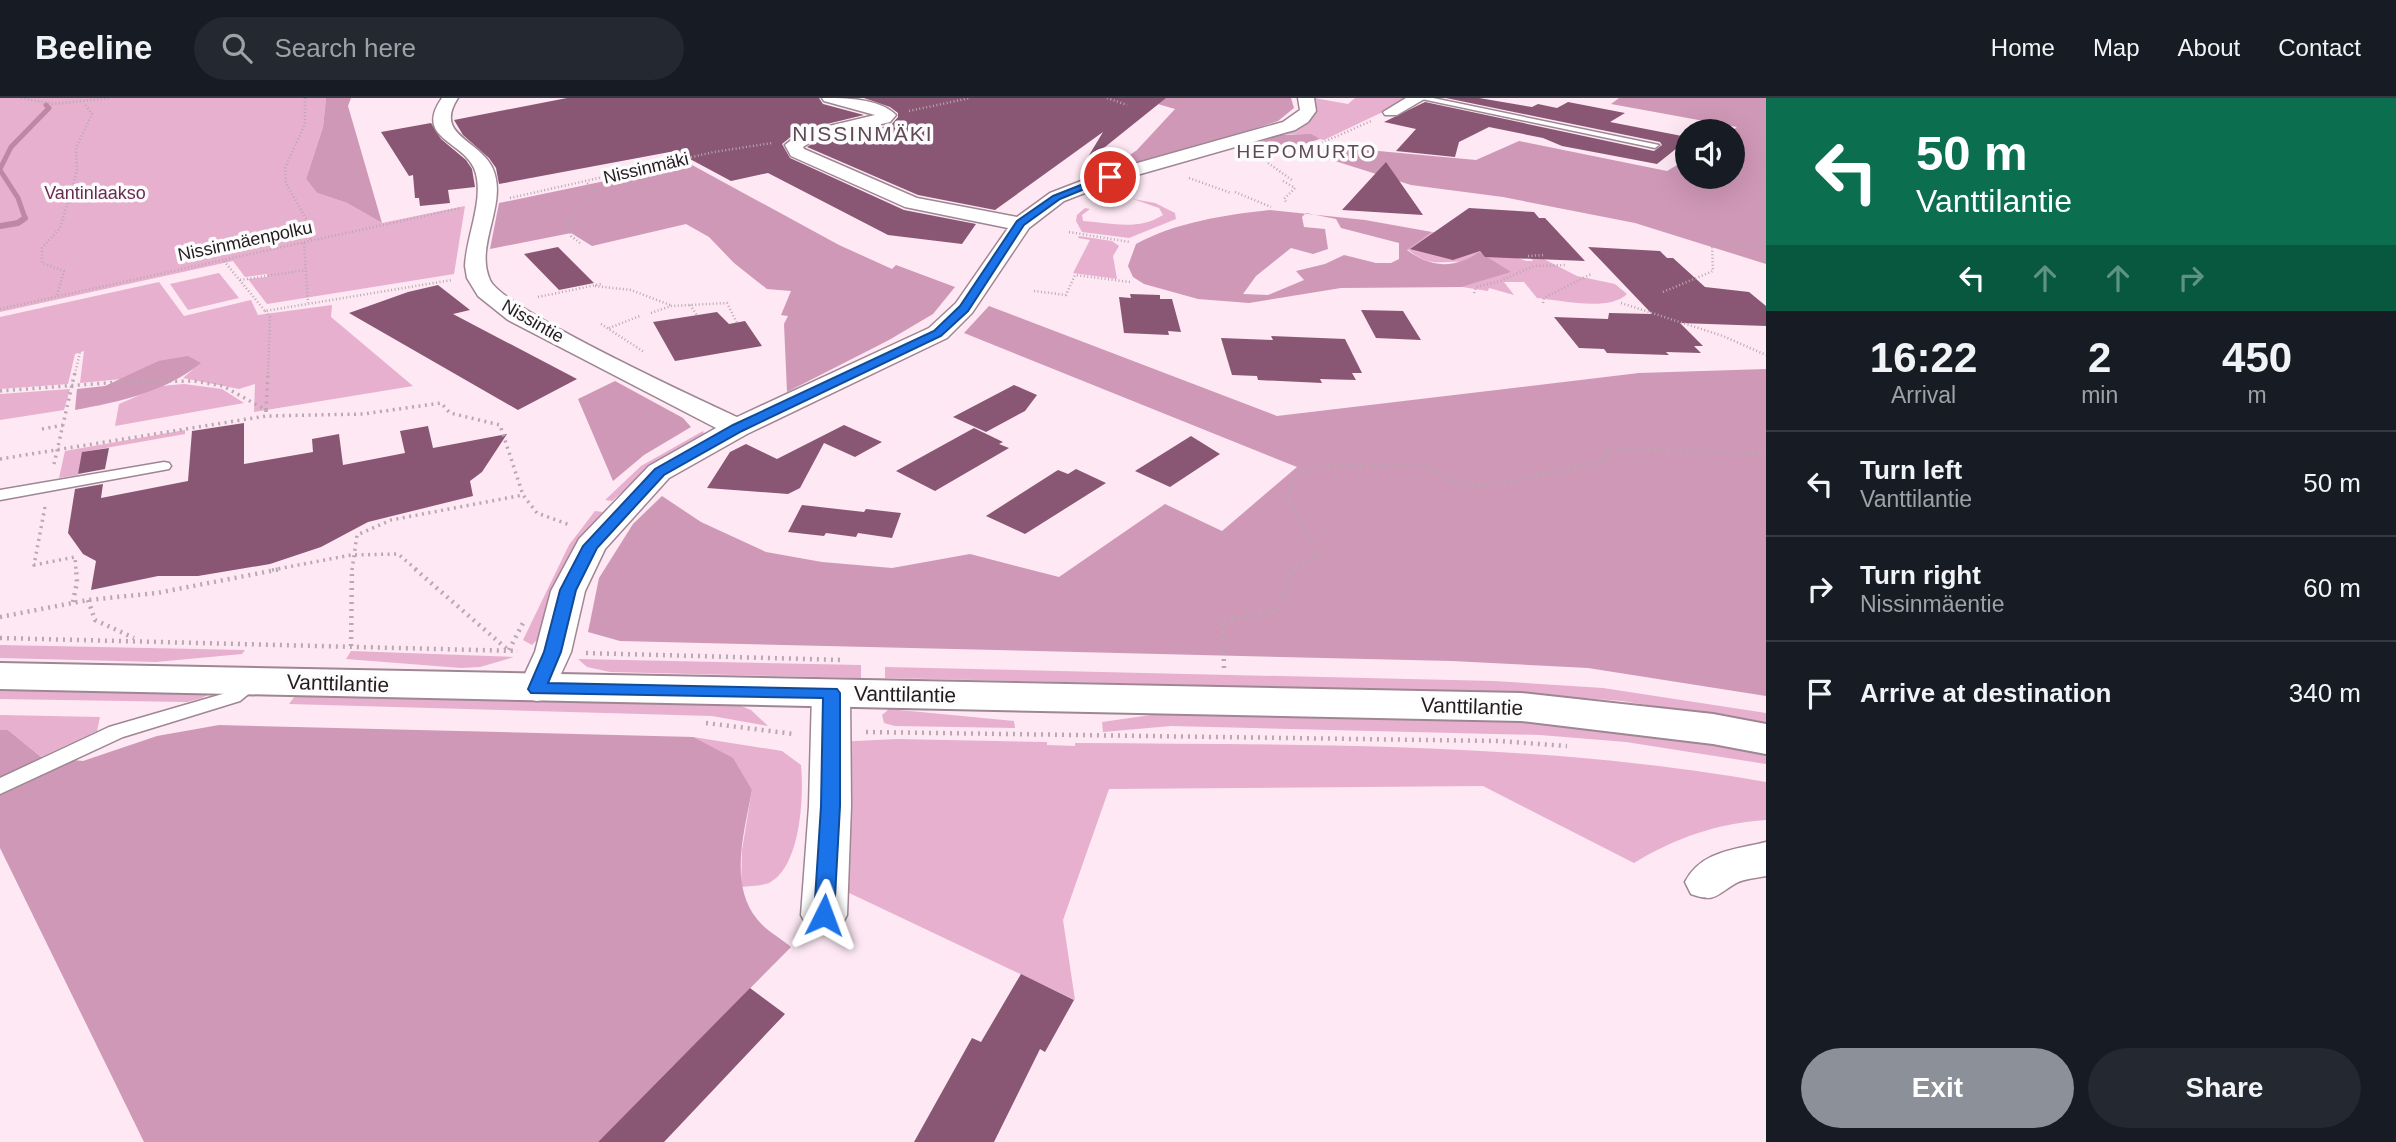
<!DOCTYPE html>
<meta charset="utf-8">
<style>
body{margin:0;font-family:Arial,sans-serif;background:#242831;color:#f1f3f6;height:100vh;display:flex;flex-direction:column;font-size:26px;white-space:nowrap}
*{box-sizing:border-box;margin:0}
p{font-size:23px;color:#9ea1a6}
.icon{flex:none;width:38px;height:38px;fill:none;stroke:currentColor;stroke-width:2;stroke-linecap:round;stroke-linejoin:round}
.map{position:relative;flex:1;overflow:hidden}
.side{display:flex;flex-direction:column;background:#171b24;width:630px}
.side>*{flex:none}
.hud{background:#0b6e4f;color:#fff;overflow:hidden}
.fabs{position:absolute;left:1675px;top:21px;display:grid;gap:14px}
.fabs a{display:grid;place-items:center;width:70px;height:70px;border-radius:50%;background:#171b24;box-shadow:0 7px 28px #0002;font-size:35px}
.pin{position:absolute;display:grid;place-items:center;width:60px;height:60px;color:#fff;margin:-30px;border:4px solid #fff;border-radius:50%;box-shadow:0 2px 7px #0007}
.me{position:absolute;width:77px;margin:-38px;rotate:3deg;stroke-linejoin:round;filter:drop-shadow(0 0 5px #0008)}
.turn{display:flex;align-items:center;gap:24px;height:147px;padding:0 35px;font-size:32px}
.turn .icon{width:91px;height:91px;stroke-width:2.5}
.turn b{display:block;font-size:49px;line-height:60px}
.lanes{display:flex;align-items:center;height:66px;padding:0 35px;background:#0003;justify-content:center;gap:35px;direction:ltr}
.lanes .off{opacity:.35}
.eta{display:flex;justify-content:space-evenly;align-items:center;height:119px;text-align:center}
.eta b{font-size:42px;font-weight:700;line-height:49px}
.cta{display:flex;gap:14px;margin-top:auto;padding:14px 35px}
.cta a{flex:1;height:80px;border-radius:42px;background:#8c9099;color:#fff;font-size:28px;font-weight:700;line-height:80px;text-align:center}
.cta a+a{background:#242831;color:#f1f3f6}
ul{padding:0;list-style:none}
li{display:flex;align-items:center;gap:21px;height:105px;padding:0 35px;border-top:2px solid #363941}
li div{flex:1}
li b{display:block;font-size:26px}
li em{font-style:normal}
header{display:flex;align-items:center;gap:42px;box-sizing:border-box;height:98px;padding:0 35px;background:#171b24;border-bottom:2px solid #363941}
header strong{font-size:33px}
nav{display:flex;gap:38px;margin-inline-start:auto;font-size:24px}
.search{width:490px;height:63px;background:#242831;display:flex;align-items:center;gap:18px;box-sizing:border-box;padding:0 24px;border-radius:38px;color:#9ea1a6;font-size:26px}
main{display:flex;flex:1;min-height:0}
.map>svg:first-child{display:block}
.green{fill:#e7b0ce}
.forest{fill:#cf98b7;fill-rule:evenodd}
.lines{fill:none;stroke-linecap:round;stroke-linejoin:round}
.stream-far1{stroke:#bd87a5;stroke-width:5}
.stream{stroke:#bd87a5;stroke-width:6}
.building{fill:#895774}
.service-casing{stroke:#9e8693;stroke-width:3}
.minor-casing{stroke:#9e8693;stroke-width:3}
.tertiary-casing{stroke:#9e8693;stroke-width:4}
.path-far2{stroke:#b9a8b1;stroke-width:2.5;stroke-dasharray:1 2.5;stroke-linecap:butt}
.path-far1{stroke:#b9a8b1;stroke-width:3.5;stroke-dasharray:2 4.5;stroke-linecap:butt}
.path{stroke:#b9a8b1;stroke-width:4.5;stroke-dasharray:2 5;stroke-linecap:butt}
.service{fill:#fff;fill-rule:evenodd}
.minor{fill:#fff;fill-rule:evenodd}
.tertiary{fill:#fff;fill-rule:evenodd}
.route{fill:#1a73e8;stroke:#114b97;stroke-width:2}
.labels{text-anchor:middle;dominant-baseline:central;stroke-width:7;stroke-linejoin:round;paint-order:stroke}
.far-street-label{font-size:18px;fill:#241b20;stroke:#fcfcfc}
.far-park-label{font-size:18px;fill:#6c2a53;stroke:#fcfcfc}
.far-neighbourhood-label{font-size:19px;letter-spacing:2px;fill:#5e4954;stroke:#fcfcfc}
.far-quarter-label{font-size:21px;letter-spacing:2px;fill:#5e4954;stroke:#fcfcfc}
.street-label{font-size:21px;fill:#241b20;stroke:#fcfcfc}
</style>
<header>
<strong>Beeline</strong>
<div class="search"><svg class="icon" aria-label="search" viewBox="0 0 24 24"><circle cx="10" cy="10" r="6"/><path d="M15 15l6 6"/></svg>Search here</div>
<nav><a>Home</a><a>Map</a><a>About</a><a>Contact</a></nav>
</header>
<main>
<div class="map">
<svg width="1766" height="1044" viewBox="0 0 1766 1044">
<rect width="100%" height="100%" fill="#fde8f3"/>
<path class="green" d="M0 0H326L323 29 306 81 317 95 347 105 382 125 465 108 454 176 267 206 248 181 267 179V176L245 179 233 163 0 214Z
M1314 0 1348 6 1355 0H1412L1324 42C1309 38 1296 34 1280 37 1266 38 1256 48 1242 45L1278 34Z
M1133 101 1155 105 1175 115 1176 121 1129 140 1082 134 1076 123 1077 117 1085 110 1090 111 1082 117 1083 123C1111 125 1138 133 1163 117L1159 110Z
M1432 134 1462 139 1526 163H1533L1530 159 1538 158 1577 178 1615 186 1627 196C1609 214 1560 202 1537 200L1524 184H1504L1514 197 1489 190 1488 193 1462 189 1510 174C1496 171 1480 165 1466 164 1439 162 1432 171 1407 151Z
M1079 138 1112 143 1119 148 1113 158 1117 181 1073 175 1090 142 1078 140Z
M219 175 239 200 188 212 170 186Z
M159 184 184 218 251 202 258 217 332 207 331 219 413 288 254 314 255 286 239 291 183 280 200 265 158 263 122 281 80 285 84 253 75 256 68 286 0 291V219Z
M184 286 222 291 244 305 115 328 119 306 161 288Z
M70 291 64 312 0 322V296Z
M185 332V336L83 354 78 377 59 380 65 353Z
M703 333 704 337 698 341 643 376 612 403 605 402 641 368Z
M595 413 603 414 579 448 537 542 532 547 523 542 569 447Z
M0 547 245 552 242 556 156 564 0 560Z
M351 553 514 559 480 569 461 570 346 561Z
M578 561 861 567V580L610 574 587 569Z
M885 569 1494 583 1603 590 1766 615V626L1622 603 1499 594 885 580Z
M0 587 217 592 202 600 187 604 0 601Z
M297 595 731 604 751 612 768 628 712 618 289 606Z
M889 611 1014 623 1015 630 895 628 884 625 882 617Z
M1165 615 1541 625 1674 638 1766 654V666L1626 644 1540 637 1171 628 1103 634 1102 624Z
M0 617 100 619 97 633 41 659 8 632H0Z
M693 639 782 653 801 667C804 697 801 769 769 785 761 788 749 788 741 789L742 752 752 692Z
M897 641 1047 644V647L1075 648V645C1302 647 1542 644 1766 684V722C1718 725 1675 740 1634 765L1483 688 1109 691 1063 822 1075 902 845 793 836 644Z"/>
<path class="forest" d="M326 0H351L348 8 382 125 347 105 317 95 306 81 323 29Z
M1137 0H1291L1294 10 1278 23 1251 32 1129 67 1120 64 1137 52 1175 11Z
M1619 0H1766V166L1635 125 1503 99 1411 87 1316 57 1319 52 1335 49 1476 62 1519 43 1667 73 1687 61V79H1732V33L1737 29 1611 6Z
M1311 36 1320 41 1301 47H1251L1278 37Z
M692 67 839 147 892 171 896 167 955 189 933 216 889 242 787 294 784 226 788 218 781 217 791 193 767 191 734 165 709 139 686 126 592 148 571 135 490 151 499 105 605 83 652 70Z
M1270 112 1365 122 1432 134 1407 152C1431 170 1455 171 1479 154L1511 174 1462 189 1341 190 1249 205 1198 201 1144 186 1133 179 1128 168 1136 146C1177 124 1224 117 1270 112ZM1306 115 1336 121 1341 130 1399 145V161L1391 165H1376L1344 157 1325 166 1296 173 1304 182 1268 197 1243 196 1256 178 1291 150 1313 156 1328 151 1325 131 1304 129 1302 119Z
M989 208 1277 318 1639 275 1766 271V598L1588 570 1452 563 620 543 588 534 599 480 633 426 662 398 701 424 766 454 822 464 892 470 970 456 1059 479 1165 406 1222 433 1297 369 964 235Z
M188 258 201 265C165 294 119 304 75 312L77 291 105 288 158 263Z
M615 283 683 320 691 329 644 357 613 383 578 301Z
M219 627 693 639 733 660 752 692C745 732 728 785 757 821 765 832 781 840 791 849L598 1044H144L0 750V632H8L41 659 83 663 157 638Z"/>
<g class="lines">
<path class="stream-far1" d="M0 71 11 49 49 10 46 7
M0 72 18 100 25 120 23 122"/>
<path class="stream" d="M0 128 18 125 25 120"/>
</g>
<path class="building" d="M567 0H819L823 6 864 17 798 33 782 46 790 60 904 112 976 126 962 146 888 137 768 75 731 83 675 53 499 86 496 70 489 60 463 37 454 22Z
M864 0H1166L1090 61 1088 59 1103 34 995 112 918 97 807 49 813 45 891 27 898 19V15L890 9Z
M1446 0H1479L1532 9 1538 6 1557 10 1568 4 1625 15 1610 24 1687 39V42L1657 66 1562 48 1543 40 1489 29 1459 44 1455 59 1396 53 1416 31 1384 24 1425 4 1654 53 1662 47 1660 44Z
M431 25 441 41 466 62 472 71 475 89 448 92 450 105 420 108 419 100H415L413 77 409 78 381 34Z
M1386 64 1423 117 1342 112Z
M1469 110 1534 114 1539 120H1545L1585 163 1485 159 1480 153 1453 162 1410 151Z
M558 149 594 185 559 192 524 156Z
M1588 149 1660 153 1667 160H1673L1705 189 1749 194 1766 208V228L1680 225 1703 248H1694L1701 255 1666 254 1669 257 1607 255 1604 251 1579 250 1554 219 1608 221 1609 215 1652 216Z
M438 187 470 212 453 216 577 281 518 312 349 215 408 194Z
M1130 196 1160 197V201H1172L1181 234 1168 233 1169 237 1124 235 1119 199 1131 200Z
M1361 212 1403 213 1421 242 1376 240Z
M717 214 729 226 745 223 762 248 675 263 653 224Z
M1271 238 1345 241 1362 275H1352L1356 282 1320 281 1322 285 1258 282 1257 278 1232 277 1221 240 1273 242Z
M1014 287 1037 297 1025 313 986 334 953 319Z
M244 325V366L313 354 312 341 339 336 343 367 405 355 400 333 428 328 433 350 507 336 482 374 470 383 473 398 368 424 321 449 270 466 198 478H158L91 492 96 463 83 456 68 435 75 391 103 386 101 400 188 383 192 333Z
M844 327 882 344 855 359 824 345 800 390 788 396 707 390 730 354 746 346 777 361Z
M974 330 1003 344 999 346 1009 350 935 393 896 373Z
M1191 338 1220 356 1170 389 1135 373Z
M109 350 105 371 78 376 82 354Z
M1076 371 1106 385 1025 436 986 418 1058 372 1068 376Z
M802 407 864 414 866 411 901 415 892 440 858 435 856 439 826 435 824 438 788 434Z
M1021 876 1074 902 1045 954 1040 951 994 1044H914L972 940 981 944Z
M750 890 785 916 664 1044H598Z"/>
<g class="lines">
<defs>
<path id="service" d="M1417 0H1433L1659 47 1655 50Z
M164 364 169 365 171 368 169 371 0 402V392Z
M254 578 261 580 263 584 240 603 123 639 0 696V680L109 629 226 595Z"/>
<path id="minor" d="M442 0H458C433 38 480 41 493 71 508 107 474 147 490 182 503 211 698 301 737 319L929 230 956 205 1008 130 905 109 791 58 785 47 800 35 875 17 824 3 822 0C845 0 879 0 896 17L890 24 812 43 803 49 804 51 917 100 1017 119 1050 95 1102 75 1283 24 1300 12 1298 0H1314L1316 13 1308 24 1295 32 1116 83 1064 103 1029 130 972 215 947 240 747 336 669 380 605 451 585 493 571 554 550 600 537 603 524 600 518 591 535 554 551 493 579 441 649 368 716 330 508 222 478 198 467 180 465 168C466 138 486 99 474 70 461 42 414 40 442 0Z
M1406 0H1426L1397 17H1385L1383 14Z
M831 583 844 586 850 595 851 708 847 817 840 830 824 835 808 830 801 817 809 708 812 595 818 586Z
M1766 744V778C1756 780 1741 781 1733 787 1714 799 1714 804 1691 796L1685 784C1701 753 1734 752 1766 744Z"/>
<path id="tertiary" d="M0 565 1521 595 1713 616 1766 626V656L1713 646 1521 623 0 591Z"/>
</defs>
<use href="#service" class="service-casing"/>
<use href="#minor" class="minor-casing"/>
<use href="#tertiary" class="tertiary-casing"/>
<path class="path-far2" d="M21 0 53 6 110 0
M305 0V26L285 70 286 85 306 121 311 143
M1107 0 1127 7
M909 13 970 0
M1294 50 1310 61
M1298 50 1317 47 1371 23
M1268 65 1292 82
M1189 80 1231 95
M1283 83 1295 90 1284 101 1287 105
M1235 94 1271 109
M510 100 714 54 772 45
M1069 134 1130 144
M304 145 308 205
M580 145 571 138 568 124 595 92 587 85
M1528 158 1545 157
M224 163 265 213 452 182
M240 182 306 172
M595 188 631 192 670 207
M1034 193 1066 197 1075 177 1130 184
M1663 194 1713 173 1712 145 1766 148
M1474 195 1476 189 1500 183 1534 168 1567 167
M57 197 64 173 42 165V150L60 130 77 73 76 50 92 16 84 5
M538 199 601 186
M1543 205 1544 200 1591 176
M1621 205 1723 238 1766 257
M690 207 697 217
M0 211 460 110
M265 213 270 219 268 276
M651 215 671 208 727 205 737 225
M601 226 644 254
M609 230 640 218
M75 276 80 254"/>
<path class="path-far1" d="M0 293 119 284 194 283 223 288 266 312V318
M266 312 268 274
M42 331 64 327
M0 361 266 318 363 316 441 305 450 315 500 327 523 397
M54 366 75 274
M45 409 34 467 75 459 76 472
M272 472 351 457 398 456 417 472
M352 472 357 437 391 422 523 397 537 415 570 427
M1292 472 1293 469 1319 458 1288 400 1293 378 1323 368 1424 367 1450 384 1487 388 1606 362 1608 350 1766 356"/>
<path class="path" d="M415 471 508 552
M88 502 95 522 134 540
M73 504 77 484 76 471
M0 519 88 502 157 495 281 471
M0 540 518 553
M351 548 352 471
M509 552 523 525
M586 555 843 562
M1224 570 1223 522 1277 513 1292 471
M706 625 794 636
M866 634 1498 643 1567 648"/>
<use href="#service" class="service"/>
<use href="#minor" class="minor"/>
<use href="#tertiary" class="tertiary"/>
</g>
<path class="route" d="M1106 77 1114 79 1060 101 1024 127 968 213 941 238 742 333 664 377 597 450 576 492 561 554 548 585 837 591 840 595V708L834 817 831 823 824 825 817 823 814 817 821 708 823 600 531 595 528 591 544 554 560 492 583 448 655 371 733 327 934 233 960 208 1017 123 1053 98Z"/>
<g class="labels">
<g class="far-street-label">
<text transform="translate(646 70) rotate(-13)">Nissinmäki</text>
<text transform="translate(245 143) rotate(-12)">Nissinmäenpolku</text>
<text transform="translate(533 223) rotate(30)">Nissintie</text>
</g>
<g class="far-park-label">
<text x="95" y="95">Vantinlaakso</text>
</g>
<g class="far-neighbourhood-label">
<text x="1307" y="53">HEPOMURTO</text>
</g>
<g class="far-quarter-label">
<text x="863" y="35">NISSINMÄKI</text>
</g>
<g class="street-label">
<text transform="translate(338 585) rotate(2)">Vanttilantie</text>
<text transform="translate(905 596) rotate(1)">Vanttilantie</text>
<text transform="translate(1472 608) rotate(2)">Vanttilantie</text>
</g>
</g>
</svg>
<div class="fabs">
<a><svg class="icon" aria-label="sound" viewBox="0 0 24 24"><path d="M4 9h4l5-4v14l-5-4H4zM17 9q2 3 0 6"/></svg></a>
</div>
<div class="pin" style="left:1110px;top:79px;background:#d93025"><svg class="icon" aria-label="arrive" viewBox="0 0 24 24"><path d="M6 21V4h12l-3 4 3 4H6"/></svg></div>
<svg class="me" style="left:824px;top:817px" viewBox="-20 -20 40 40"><path d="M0-17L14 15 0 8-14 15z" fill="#1a73e8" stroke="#fff" stroke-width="4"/></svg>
</div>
<section class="side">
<div class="hud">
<div class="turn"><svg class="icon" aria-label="left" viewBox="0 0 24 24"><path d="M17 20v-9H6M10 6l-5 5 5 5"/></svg><div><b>50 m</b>Vanttilantie</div></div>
<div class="lanes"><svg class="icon" aria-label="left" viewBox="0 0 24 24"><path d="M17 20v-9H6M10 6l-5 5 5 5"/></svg><svg class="icon off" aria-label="ahead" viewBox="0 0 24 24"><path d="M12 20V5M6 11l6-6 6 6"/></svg><svg class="icon off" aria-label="ahead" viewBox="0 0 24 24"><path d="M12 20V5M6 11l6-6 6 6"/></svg><svg class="icon off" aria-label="right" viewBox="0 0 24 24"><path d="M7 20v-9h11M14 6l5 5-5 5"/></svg></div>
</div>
<div class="eta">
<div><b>16:22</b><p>Arrival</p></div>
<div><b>2</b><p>min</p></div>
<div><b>450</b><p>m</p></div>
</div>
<ul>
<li><svg class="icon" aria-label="left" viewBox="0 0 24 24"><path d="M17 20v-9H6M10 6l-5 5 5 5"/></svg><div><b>Turn left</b><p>Vanttilantie</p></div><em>50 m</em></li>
<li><svg class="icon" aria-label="right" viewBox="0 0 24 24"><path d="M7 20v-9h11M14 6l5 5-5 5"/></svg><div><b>Turn right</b><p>Nissinmäentie</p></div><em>60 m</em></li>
<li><svg class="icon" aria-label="arrive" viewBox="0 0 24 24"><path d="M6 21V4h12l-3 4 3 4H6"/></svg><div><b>Arrive at destination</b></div><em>340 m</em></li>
</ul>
<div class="cta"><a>Exit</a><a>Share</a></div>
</section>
</main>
